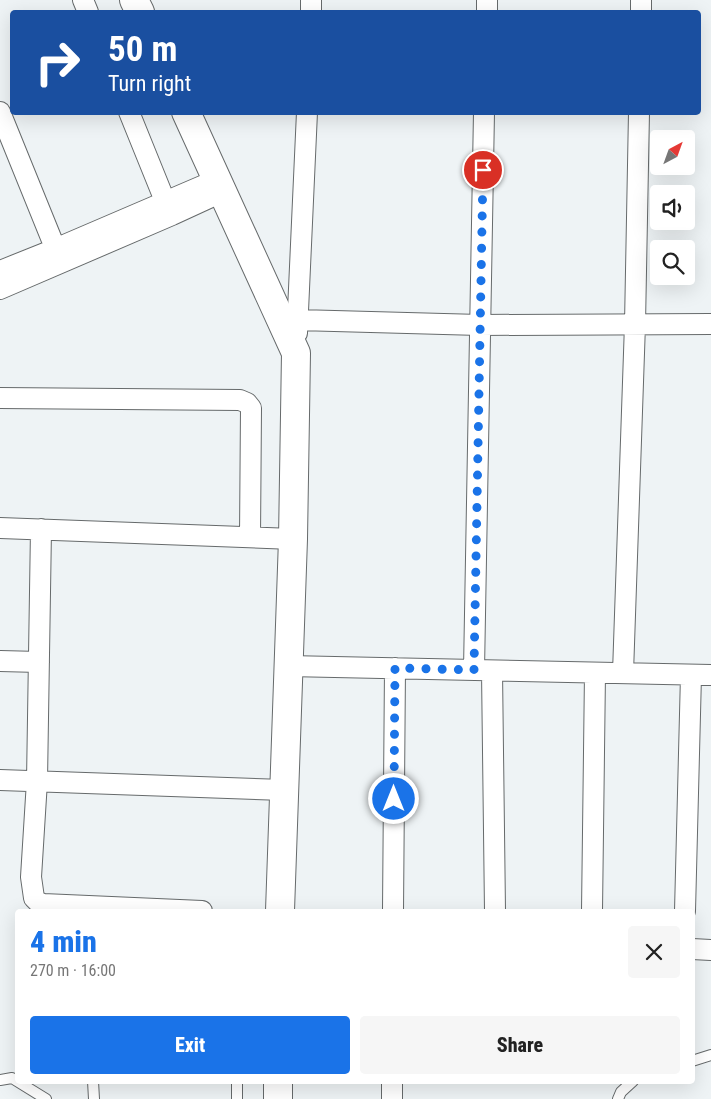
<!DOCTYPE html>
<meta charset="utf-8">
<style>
body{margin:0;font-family:"Roboto Condensed",sans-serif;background:#f6f6f6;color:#222;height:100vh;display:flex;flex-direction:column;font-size:19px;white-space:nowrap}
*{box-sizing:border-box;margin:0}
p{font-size:16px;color:#767676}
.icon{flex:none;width:28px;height:28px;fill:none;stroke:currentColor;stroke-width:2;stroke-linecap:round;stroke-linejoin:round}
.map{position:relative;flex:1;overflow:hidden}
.drawer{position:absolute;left:15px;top:909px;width:680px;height:175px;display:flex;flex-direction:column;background:#fff;border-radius:5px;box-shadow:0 5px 20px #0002}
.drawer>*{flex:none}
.guide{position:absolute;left:10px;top:10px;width:691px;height:105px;border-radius:5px;box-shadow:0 5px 20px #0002;background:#1a4fa0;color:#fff;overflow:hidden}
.needle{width:32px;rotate:41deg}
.buttons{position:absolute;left:650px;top:130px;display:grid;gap:10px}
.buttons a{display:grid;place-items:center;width:45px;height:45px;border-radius:5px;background:#fff;box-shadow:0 5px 20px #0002;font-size:25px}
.pin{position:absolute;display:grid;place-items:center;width:42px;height:42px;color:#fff;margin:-21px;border:2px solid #fff;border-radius:50%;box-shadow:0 1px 5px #0007}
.me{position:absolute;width:55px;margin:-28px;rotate:0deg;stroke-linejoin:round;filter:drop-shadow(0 0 4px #0008)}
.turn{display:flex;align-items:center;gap:18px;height:105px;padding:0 15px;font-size:22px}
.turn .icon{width:65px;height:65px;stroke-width:2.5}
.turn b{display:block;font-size:35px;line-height:42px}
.round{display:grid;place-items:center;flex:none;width:52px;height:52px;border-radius:5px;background:#f6f6f6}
.head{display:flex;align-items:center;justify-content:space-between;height:85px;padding:0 15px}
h1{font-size:30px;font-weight:800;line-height:38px;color:#1a73e8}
.action{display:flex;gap:10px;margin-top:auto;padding:10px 15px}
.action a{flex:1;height:58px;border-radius:5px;background:#1a73e8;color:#fff;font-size:20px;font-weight:800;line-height:58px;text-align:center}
.action a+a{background:#f6f6f6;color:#222}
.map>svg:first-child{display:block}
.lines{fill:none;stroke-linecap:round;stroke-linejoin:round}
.lane-casing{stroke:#666a6b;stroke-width:12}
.street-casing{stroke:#666a6b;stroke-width:22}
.secondary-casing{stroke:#666a6b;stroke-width:30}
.lane{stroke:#fff;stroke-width:10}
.street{stroke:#fff;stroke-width:20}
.secondary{stroke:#fff;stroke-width:28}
.route{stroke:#1a73e8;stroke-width:9;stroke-dasharray:0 16.2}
</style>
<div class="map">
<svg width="711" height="1099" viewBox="0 0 711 1099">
<rect width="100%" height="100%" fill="#eef3f5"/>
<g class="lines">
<defs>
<path id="lane" d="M692 1061 711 1055
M0 1080 12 1078 46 1099
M93 1081 94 1099
M237 1099V1081
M618 1099 621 1092 633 1081"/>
<path id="street" d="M83 0 88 12
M311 12V0
M487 12V0
M641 12V0
M0 112 60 260
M129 112 165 201
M0 271 55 249 216 180
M0 289 172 215 222 192
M298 320 480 325 711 324
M297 333 307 112
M0 398 240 400 247 403 251 408 250 537
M0 528 293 539
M41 529 37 781 31 877 34 898 38 902 43 904 202 911
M0 661 39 662
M288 666 711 675
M474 670 484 112
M492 671 495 911
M623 673 635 324 639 112
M0 780 284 790
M393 911 395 668
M592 911 595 673
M685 911 691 675
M692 949 711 950
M392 1099V1081"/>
<path id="secondary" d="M134 0 140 12
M186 112 296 353 293 539 280 911
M278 1099V1081"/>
</defs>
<use href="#lane" class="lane-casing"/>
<use href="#street" class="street-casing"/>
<use href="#secondary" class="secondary-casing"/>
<use href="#lane" class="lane"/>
<use href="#street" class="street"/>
<use href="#secondary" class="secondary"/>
</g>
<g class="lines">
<path class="route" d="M394 799 395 668 474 670 483 170"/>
</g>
</svg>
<div class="buttons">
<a><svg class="needle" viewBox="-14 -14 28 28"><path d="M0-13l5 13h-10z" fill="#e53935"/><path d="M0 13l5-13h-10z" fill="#767676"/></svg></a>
<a><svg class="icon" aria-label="sound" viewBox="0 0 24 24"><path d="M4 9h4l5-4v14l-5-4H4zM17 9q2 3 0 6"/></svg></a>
<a><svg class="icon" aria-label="search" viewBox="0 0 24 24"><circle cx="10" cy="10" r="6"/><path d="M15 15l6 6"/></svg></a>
</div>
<div class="pin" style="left:483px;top:170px;background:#d93025"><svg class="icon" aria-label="arrive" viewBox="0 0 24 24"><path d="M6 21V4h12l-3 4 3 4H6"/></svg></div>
<svg class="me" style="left:394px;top:799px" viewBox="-20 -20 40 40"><circle r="17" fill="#1a73e8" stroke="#fff" stroke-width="3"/><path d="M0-11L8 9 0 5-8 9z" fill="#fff"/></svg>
<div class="guide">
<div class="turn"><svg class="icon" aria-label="right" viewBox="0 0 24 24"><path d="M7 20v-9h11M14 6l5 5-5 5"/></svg><div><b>50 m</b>Turn right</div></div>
</div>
<section class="drawer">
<div class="head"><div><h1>4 min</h1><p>270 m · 16:00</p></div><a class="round"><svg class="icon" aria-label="close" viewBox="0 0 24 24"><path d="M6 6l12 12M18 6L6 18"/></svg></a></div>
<div class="action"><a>Exit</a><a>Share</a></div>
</section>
</div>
